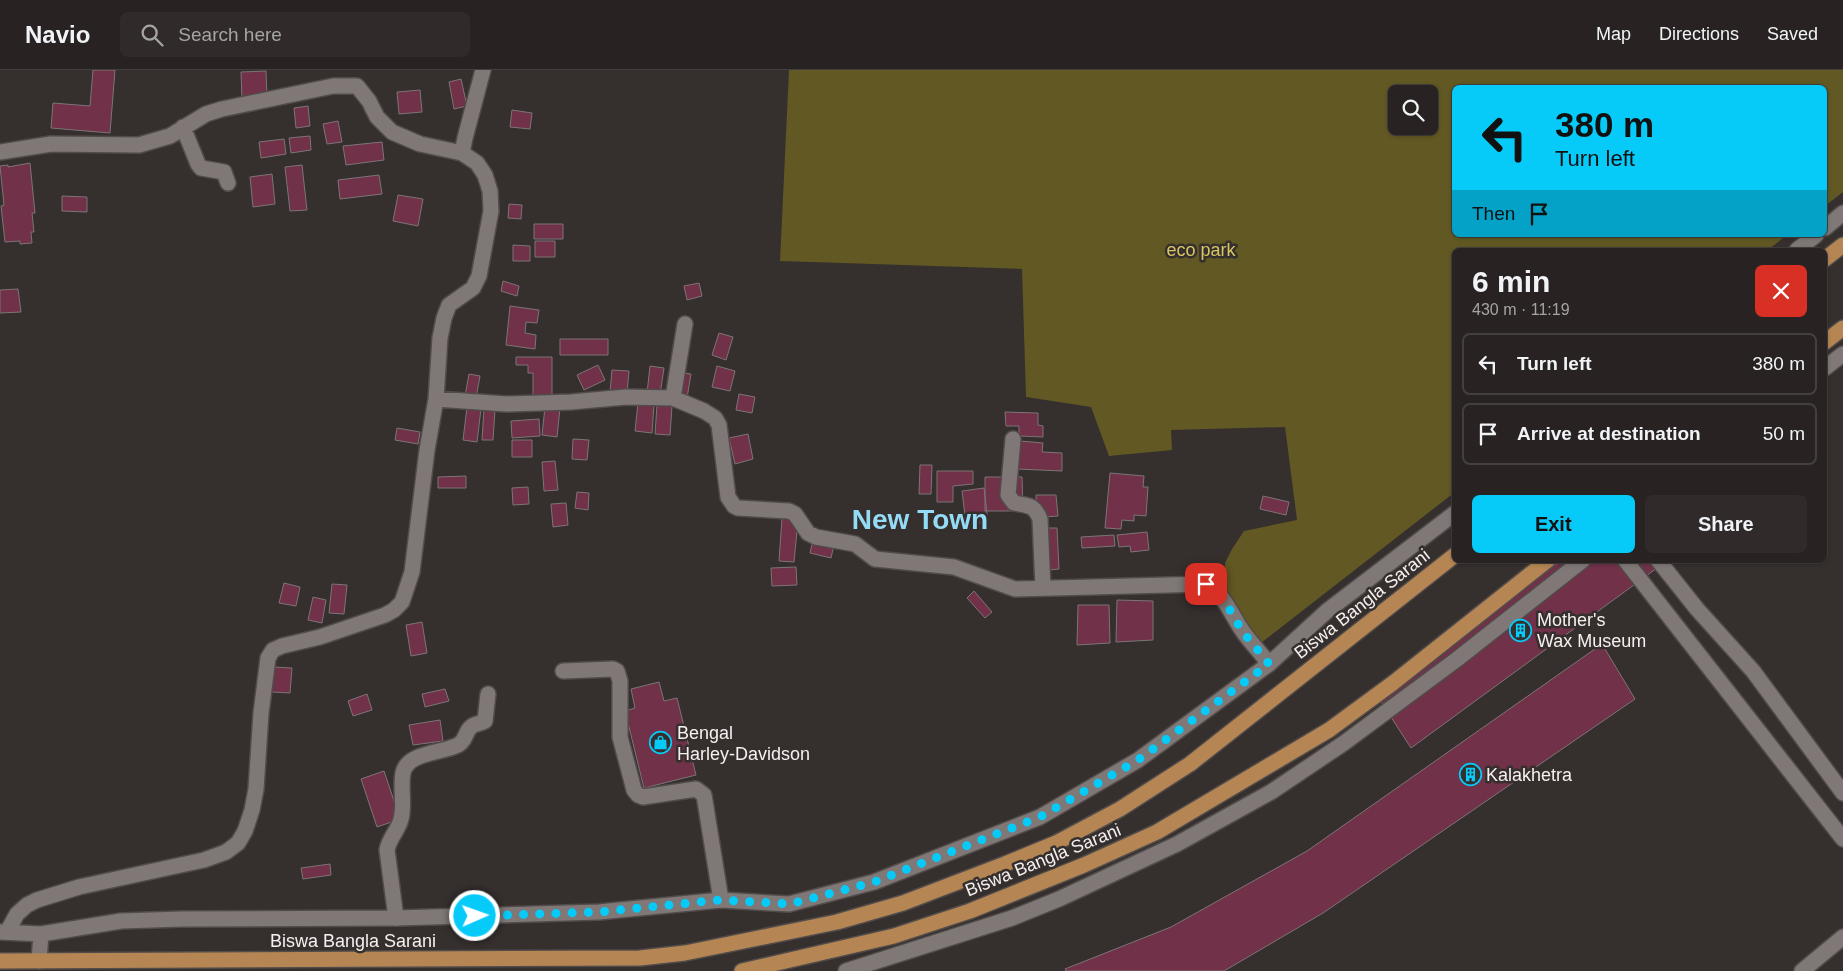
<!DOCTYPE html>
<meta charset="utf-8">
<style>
body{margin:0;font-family:Arial,sans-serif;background:#302b2a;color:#f1f3f6;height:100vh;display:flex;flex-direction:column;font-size:19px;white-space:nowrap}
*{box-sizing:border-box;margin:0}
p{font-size:16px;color:#a5a4a5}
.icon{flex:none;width:28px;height:28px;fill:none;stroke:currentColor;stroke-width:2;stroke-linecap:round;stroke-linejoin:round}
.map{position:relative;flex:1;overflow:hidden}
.panel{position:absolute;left:1452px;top:178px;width:375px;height:315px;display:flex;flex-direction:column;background:#282322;border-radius:8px;box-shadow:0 1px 4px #0004,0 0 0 1px #444040}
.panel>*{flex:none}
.hud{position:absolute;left:1452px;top:15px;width:375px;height:152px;border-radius:8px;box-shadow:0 1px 4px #0004,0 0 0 1px #444040;background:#06cbf9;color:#111;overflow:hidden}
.fabs{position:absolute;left:1388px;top:15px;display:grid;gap:10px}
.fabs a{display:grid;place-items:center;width:50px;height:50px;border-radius:8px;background:#282322;box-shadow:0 1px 4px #0004,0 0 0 1px #444040;font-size:25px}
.pin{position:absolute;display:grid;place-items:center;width:42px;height:42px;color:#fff;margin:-21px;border-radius:10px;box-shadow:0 2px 8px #0006}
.me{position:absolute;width:55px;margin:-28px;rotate:88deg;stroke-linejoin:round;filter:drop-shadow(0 0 4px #0008)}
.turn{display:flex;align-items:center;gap:18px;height:105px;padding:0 20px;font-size:22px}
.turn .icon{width:65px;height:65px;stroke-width:2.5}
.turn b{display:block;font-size:35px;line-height:42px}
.then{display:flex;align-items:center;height:48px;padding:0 20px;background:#0003;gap:10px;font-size:19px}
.round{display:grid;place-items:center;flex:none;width:52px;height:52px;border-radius:8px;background:#302b2a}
.head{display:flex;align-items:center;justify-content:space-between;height:85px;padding:0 20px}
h1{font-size:30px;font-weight:800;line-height:38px}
.cta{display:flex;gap:10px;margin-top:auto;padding:10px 20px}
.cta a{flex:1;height:58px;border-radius:8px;background:#06cbf9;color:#111;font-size:20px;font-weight:800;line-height:58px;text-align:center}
.cta a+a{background:#302b2a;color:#f1f3f6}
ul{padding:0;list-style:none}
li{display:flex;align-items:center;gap:15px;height:62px;margin:0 10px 8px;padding:0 10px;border:2px solid #444040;border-radius:8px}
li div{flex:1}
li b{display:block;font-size:19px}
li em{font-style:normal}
header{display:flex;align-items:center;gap:30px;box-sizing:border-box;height:70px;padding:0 25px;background:#282322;border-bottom:1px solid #444040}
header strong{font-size:24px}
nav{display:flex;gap:28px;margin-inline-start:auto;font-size:18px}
.search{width:350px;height:45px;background:#302b2a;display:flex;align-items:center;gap:12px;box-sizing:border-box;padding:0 18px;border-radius:8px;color:#a5a4a5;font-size:19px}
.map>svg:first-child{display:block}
.green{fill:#615823;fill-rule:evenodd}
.building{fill:#703149;stroke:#7c7577}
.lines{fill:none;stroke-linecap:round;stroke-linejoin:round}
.minor-casing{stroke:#514b4a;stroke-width:18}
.tertiary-casing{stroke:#514b4a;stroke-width:18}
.primary-casing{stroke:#514b4a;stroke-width:18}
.minor{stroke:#7f7876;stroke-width:15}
.tertiary{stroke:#7f7876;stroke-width:15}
.primary{stroke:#b58653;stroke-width:15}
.route{stroke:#06cbf9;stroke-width:9;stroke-dasharray:0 16.2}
.labels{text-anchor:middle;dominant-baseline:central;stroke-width:5;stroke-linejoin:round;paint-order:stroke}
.park-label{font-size:18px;fill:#d8c662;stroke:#352f2e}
.street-label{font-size:18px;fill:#f5f0ef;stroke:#352f2e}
.poi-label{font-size:18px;fill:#f5f0ef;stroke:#352f2e;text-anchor:start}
.town-label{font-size:28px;font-weight:bold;fill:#94dcf6;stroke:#352f2e}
</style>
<header>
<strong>Navio</strong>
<div class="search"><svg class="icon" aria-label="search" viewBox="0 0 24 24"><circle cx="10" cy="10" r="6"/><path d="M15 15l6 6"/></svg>Search here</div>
<nav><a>Map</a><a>Directions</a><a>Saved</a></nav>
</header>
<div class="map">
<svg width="1843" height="901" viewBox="0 0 1843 901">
<rect width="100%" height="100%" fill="#352f2e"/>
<path class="green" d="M789 0H1843V122L1825 136V18H1455V165H1787L1768 180H1455V422L1261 573 1228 532 1225 512V493L1232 479 1244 461 1297 450 1285 357 1171 360 1172 380 1109 386 1091 337 1026 327 1022 199 780 191ZM1396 24H1429V56H1396Z"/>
<path class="building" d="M93 0H115L110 63 51 58 53 33 90 36Z
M266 1 267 28 242 29 241 2Z
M461 9 467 36 454 39 449 12Z
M420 20 422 42 399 44 397 22Z
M308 36 310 56 296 58 294 38Z
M512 40 532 43 530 59 510 57Z
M338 51 342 72 327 74 323 54Z
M310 66 311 80 291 83 289 68Z
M284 69 286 84 261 88 259 72Z
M382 72 384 90 346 95 343 76Z
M30 93 35 143H32L34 162H31L32 173 20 174V171L5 172 1 136 4 135 0 96 8 95V97Z
M302 95 307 140 290 141 285 97Z
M272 104 275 134 253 137 250 107Z
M379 105 382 124 340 129 338 110Z
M398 125 423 129 418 156 393 151Z
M62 126 87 127V142L62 141Z
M509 134 522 135 521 149 508 148Z
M534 154H563V169H534Z
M535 171H555V187H535Z
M513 175 530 176V191H513Z
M503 211 519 216 517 226 501 221Z
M699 213 702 226 687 230 684 216Z
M18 219 21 242 0 243V220Z
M510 236 539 240 537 253 526 252 525 263 536 265 535 279 506 275Z
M719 263 733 267 726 290 712 285Z
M560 269H608V285H560Z
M516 287H552V331H533V303H528V295H516Z
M598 295 605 310 584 320 577 305Z
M650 296 664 298 660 325 647 323Z
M717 296 735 301 730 321 712 317Z
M612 300 629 301 627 324 610 322Z
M678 302 691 304 687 328 675 326Z
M469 304 480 306 476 328 465 326Z
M739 324 755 327 752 343 736 340Z
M638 333 654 335 652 363 635 361Z
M657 335 672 336 670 365 655 364Z
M467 337 481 339 477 372 463 370Z
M545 337 560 338 557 367 542 365Z
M484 339 495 340 493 370H482Z
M1005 342 1038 343V355L1043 356V367L1019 366V356H1006Z
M539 349 540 366 512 368 511 351Z
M397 358 420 362 418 374 395 370Z
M748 364 753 389 735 394 729 368Z
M573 369 589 370 587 390 572 389Z
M512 370H532V387H512Z
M1020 371 1043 373 1042 382 1062 383V401L1017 399Z
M555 391 558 420 544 421 542 392Z
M920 395H932L931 424H919Z
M937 401H973V414L953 416V432H937Z
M1110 403 1144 406 1143 417H1148L1146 446 1134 445V451L1122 450 1121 459 1105 458Z
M466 406V418H438V407Z
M985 407H1022L1023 441H985Z
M528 417 529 434 513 435 512 418Z
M984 418 988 452 966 454 962 421Z
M577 422 589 423 588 440 575 438Z
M1036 425H1056L1058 446 1044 447V458H1057L1059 499 1039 501Z
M1263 426 1289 432 1286 445 1260 439Z
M566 433 568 455 553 457 551 434Z
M782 448 798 450 794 492 779 491Z
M1147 462 1149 480 1131 482 1130 476 1119 477 1117 465Z
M1114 465 1115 476 1082 478 1081 467Z
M813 470 834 475 831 488 810 483Z
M1562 490H1668L1411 678 1380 630Z
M796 497 797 515 772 516 771 498Z
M284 513 300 517 296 536 279 533Z
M332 514 347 515 344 544 329 543Z
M974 521 992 542 985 548 967 528Z
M313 527 326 530 322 553 308 550Z
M1117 530 1153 531V570L1116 572Z
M1078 535H1109L1110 573 1077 575Z
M422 552 427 583 411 586 406 555Z
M1602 574 1635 629 1323 843 1224 901H1066L1065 899 1171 857 1307 781Z
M274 597 292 598 290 623 272 622Z
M659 612 664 631 677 628 696 705 644 718 625 641 635 638 631 619Z
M445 619 449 631 425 637 422 624Z
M367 624 372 640 353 646 348 631Z
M440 650 443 671 413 675 409 655Z
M384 701 400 749 377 757 361 709Z
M330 794 331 805 303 809 301 798Z"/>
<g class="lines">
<defs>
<path id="minor" d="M183 57 198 94 201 98 224 102 228 113
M0 82 51 74 139 75 170 66 206 44 222 39 333 16H357L369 31 377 47 392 62 420 74 462 83
M673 328 685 254
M436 329 506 334 571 332 626 327 673 328 704 341 715 348 719 355 728 427 734 436 738 438 789 441 795 444 808 463 816 467 855 474 875 489 954 497 1015 519 1206 514C1225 524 1232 547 1244 563 1252 574 1261 583 1269 594
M1013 369 1008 425 1014 433C1028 436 1034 434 1040 449L1043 518
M563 601 613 599 617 601 620 611V667L634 720 638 725 643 727 696 719 704 725 721 830
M396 848 387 780C389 768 398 761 401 749 405 734 400 718 403 703 407 682 443 683 458 675 466 671 465 662 471 657 475 653 481 654 485 651L488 624
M7 862 17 844 27 835 37 830 79 817 204 790 226 782 238 773 245 761 252 740 256 719 261 643 268 588 273 580 282 576 320 567 385 545 394 540 402 532 412 502 427 380 436 329 440 268 444 248 449 235 473 218 479 206 491 141 490 121 485 105 477 93 462 83 465 68 483 0"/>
<path id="tertiary" d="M1825 158 1843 143
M1797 180 1816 165
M1825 298 1843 284
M1625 490 1843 769
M1658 490 1697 539 1753 601 1843 723
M0 862 41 864 121 851 182 849 396 848 599 842 721 830 789 834 874 812 1040 747 1138 690 1269 594 1327 541 1455 443
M39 891 41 864
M846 901 1012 848 1059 829 1177 774 1271 722 1344 673 1456 590 1583 490
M1802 901 1843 867"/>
<path id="primary" d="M1825 189 1843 175
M1825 272 1843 258
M0 891 640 888 685 883 837 852 903 833 1005 794 1056 773 1120 739 1190 694 1455 485
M742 901 894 866 970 841 1084 795 1157 762 1329 660 1393 613 1548 490"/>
</defs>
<use href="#minor" class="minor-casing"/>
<use href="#tertiary" class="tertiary-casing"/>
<use href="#primary" class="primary-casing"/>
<use href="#minor" class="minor"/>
<use href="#tertiary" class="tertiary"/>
<use href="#primary" class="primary"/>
</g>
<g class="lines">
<path class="route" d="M475 846 599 842 720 830 790 834 874 812 1040 747 1138 690 1269 594C1261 583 1252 574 1244 563 1232 547 1225 524 1206 514"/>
</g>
<defs>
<symbol id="building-ring" viewBox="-11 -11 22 22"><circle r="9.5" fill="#352f2e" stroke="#06cbf9" stroke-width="1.5"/><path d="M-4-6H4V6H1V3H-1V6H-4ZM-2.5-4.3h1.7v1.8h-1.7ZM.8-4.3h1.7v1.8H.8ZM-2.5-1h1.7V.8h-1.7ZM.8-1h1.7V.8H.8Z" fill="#06cbf9"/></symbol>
<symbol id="shop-ring" viewBox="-11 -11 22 22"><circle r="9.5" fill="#352f2e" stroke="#06cbf9" stroke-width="1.5"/><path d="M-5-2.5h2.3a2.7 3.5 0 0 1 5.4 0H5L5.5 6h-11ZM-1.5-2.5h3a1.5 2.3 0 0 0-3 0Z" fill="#06cbf9"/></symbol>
</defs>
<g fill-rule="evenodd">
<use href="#building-ring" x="1508" y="548" width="25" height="25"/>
<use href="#shop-ring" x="648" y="660" width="25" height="25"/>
<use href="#building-ring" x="1458" y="692" width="25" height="25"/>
</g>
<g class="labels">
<g class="park-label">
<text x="1201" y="180">eco park</text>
</g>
<g class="street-label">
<text transform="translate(1362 534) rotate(-38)">Biswa Bangla Sarani</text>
<text transform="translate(1043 790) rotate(-22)">Biswa Bangla Sarani</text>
<text x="353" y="871">Biswa Bangla Sarani</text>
</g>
<g class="poi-label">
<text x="1537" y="550">Mother's<tspan x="1537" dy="21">Wax Museum</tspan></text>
<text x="677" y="663">Bengal<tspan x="677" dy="21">Harley-Davidson</tspan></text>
<text x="1486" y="705">Kalakhetra</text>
</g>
<g class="town-label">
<text x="920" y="449">New Town</text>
</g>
</g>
</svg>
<div class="fabs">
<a><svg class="icon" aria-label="search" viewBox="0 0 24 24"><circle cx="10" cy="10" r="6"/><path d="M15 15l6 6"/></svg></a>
</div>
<div class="pin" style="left:1206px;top:514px;background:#d93025"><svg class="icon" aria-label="arrive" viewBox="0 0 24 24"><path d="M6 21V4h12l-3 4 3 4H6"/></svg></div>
<svg class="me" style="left:475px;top:846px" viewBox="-20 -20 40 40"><circle r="17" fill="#06cbf9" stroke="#fff" stroke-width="3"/><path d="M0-11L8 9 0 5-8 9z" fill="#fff"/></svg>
<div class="hud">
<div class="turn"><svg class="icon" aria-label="left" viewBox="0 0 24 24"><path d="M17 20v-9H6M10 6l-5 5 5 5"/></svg><div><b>380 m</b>Turn left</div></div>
<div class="then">Then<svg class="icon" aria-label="arrive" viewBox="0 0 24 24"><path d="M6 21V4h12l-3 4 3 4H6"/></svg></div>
</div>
<section class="panel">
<div class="head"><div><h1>6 min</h1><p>430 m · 11:19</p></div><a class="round" style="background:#d93025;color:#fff"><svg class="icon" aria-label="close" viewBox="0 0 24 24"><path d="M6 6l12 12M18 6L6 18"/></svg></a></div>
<ul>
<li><svg class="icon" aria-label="left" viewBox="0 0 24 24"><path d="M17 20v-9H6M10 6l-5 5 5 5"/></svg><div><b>Turn left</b></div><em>380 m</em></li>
<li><svg class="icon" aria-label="arrive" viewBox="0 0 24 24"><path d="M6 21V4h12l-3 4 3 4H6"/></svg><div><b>Arrive at destination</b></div><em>50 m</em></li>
</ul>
<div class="cta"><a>Exit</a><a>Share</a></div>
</section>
</div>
